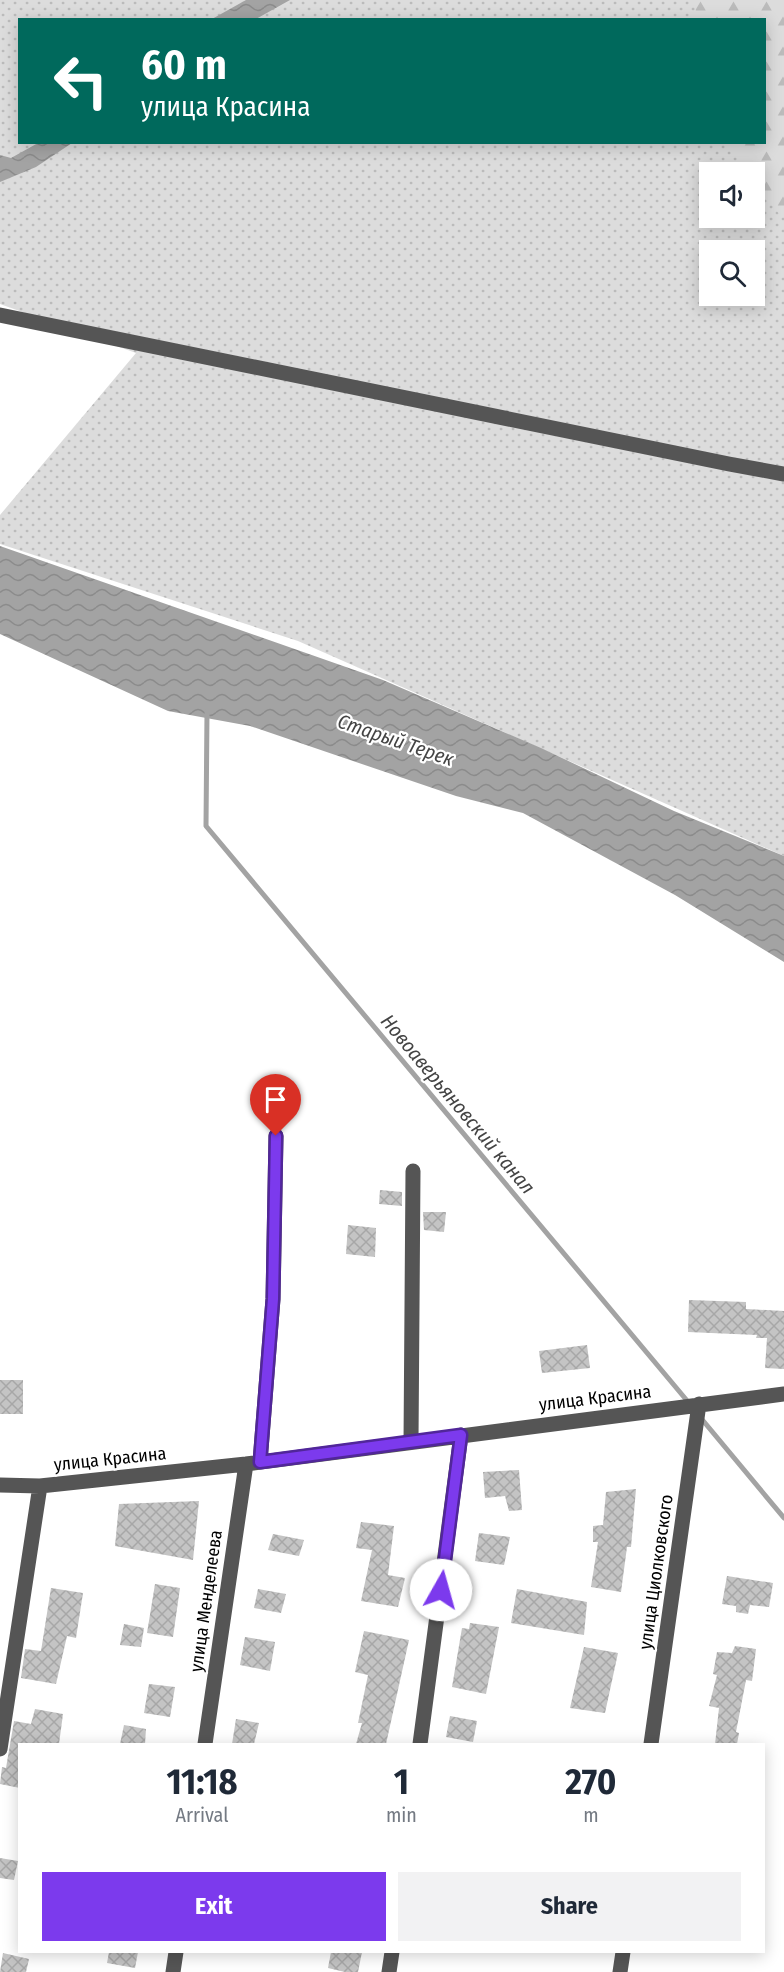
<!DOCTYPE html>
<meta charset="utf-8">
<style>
body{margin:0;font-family:"Fira Sans Condensed",sans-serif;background:#f2f2f3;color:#1f2937;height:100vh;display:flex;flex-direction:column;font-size:22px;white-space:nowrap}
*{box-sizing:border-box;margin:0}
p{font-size:20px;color:#747a83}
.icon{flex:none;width:33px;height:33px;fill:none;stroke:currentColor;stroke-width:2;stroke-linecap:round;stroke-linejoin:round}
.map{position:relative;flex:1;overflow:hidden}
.details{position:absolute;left:18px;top:1743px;width:747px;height:210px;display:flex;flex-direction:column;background:#fff;border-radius:0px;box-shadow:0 3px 15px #0003}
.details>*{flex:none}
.hud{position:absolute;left:18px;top:18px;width:748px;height:126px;border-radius:0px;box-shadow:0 3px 15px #0003;background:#00695c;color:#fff;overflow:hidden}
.tools{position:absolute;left:699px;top:162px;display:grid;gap:12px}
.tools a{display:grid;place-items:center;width:66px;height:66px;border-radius:0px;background:#fff;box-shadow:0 3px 15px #0003;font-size:30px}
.pin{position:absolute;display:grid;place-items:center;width:51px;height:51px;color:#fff;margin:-62px -26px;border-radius:50% 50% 50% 0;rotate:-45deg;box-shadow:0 0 6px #0007}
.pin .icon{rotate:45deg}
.me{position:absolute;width:66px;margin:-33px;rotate:7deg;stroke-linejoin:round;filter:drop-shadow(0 0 4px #0008)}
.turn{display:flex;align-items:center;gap:21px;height:126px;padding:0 24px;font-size:27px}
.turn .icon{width:78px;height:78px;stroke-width:2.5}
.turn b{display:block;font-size:42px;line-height:51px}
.eta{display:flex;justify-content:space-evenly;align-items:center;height:102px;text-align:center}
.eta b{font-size:36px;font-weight:700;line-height:42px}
.primary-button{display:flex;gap:12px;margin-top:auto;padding:12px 24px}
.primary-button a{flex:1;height:69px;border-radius:0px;background:#7c3aed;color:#fff;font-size:24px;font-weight:700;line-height:69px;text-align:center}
.primary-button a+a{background:#f2f2f3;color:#1f2937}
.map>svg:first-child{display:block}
.grass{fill:url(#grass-dots);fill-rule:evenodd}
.forest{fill:url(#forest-firs)}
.water{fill:url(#water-waves)}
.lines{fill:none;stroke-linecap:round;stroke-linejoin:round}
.stream{stroke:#a3a3a3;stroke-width:5}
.building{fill:url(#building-cross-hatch)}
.minor{stroke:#555;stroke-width:15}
.route-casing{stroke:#51269a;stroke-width:15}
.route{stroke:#7c3aed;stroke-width:10}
.labels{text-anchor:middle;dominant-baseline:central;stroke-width:4.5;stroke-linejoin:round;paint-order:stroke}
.street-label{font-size:18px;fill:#000;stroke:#fff}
.water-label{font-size:20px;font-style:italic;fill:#444;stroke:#fff}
</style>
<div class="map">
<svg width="784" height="1972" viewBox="0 0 784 1972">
<defs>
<pattern id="grass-dots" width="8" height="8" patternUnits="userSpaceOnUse" patternTransform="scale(1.5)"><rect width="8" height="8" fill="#dcdcdc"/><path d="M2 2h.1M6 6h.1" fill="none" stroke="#bbb" stroke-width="1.8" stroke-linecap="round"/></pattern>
<pattern id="forest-firs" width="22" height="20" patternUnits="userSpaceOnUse" patternTransform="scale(1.5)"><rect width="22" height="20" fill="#dcdcdc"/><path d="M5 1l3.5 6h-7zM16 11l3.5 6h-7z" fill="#bbb"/></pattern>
<pattern id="water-waves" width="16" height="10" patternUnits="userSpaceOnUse" patternTransform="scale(1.5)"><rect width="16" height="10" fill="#a3a3a3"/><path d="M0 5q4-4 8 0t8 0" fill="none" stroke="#8b8b8b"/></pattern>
<pattern id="building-cross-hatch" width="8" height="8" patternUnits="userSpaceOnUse" patternTransform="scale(1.5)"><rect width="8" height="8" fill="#c4c4c4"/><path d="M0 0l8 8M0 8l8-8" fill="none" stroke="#a7a7a7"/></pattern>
</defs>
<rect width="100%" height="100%" fill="#fff"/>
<path class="grass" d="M0 0H784V856L298 641 0 544V515L136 353 0 304ZM20 20H765V142H20ZM710 172H754V218H710ZM710 250H754V296H710Z"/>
<path class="forest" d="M694 0H784V217L779 214 755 179 754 172H750L729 143 765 142V20L697 19Z"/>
<path class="water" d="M246 0H290L256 19H212Z
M38 143H72L36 167 0 182V155L11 158Z
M0 546 383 680 541 748 674 811 784 856V962L675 895 523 813 456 796 250 726 168 711 0 634Z"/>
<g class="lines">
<path class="stream" d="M207 712 206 826 689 1403
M700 1417 784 1518"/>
</g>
<path class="building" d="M380 1190 402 1192V1206L379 1204Z
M423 1212H446L444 1232 424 1230Z
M348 1225 376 1228 375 1257 346 1254Z
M689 1300 746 1302V1309L784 1311V1369L765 1368 767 1338H756L757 1335 688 1332Z
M587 1345 590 1368 542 1373 539 1351Z
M0 1380H23V1414H0Z
M519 1470 522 1510 509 1511 505 1496 485 1498 483 1472Z
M636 1489 631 1547H627L621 1592 591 1587 598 1542H593V1526L603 1525 606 1492Z
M199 1501 193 1560 115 1546 119 1504Z
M361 1522 394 1526 388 1575 405 1578 398 1607 361 1601 372 1550 356 1548Z
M479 1533 510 1537 504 1565 475 1561Z
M273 1534 304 1540 299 1556 268 1550Z
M727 1576 773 1583 769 1607 750 1605 748 1614 736 1612V1606L722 1604Z
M155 1584 180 1588 173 1637 147 1633Z
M51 1588 83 1593 76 1638 67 1636 56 1684 21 1678 25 1649 41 1651Z
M258 1589 286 1594 281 1613 254 1608Z
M517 1589 587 1602 584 1635 511 1623Z
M470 1623 499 1627 486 1694 452 1687 462 1628 469 1629Z
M124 1624 144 1628 141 1647 120 1645Z
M364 1631 409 1640 386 1744H356L362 1723H358L368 1675 355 1672Z
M245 1637 275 1642 270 1671 240 1665Z
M735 1646 756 1649 752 1681 746 1680 736 1732 739 1733 737 1744H715L719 1708 709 1706 717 1675 713 1674 717 1652 732 1653Z
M584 1647 618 1653 605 1713 570 1708Z
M149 1684 175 1687 170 1717 144 1713Z
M35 1709 63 1714 59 1744H20V1788L0 1784 2 1767 6 1768 14 1721 31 1724Z
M450 1716 477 1721 473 1742 446 1737Z
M236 1719 259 1723 254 1744H232Z
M124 1725 146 1729 145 1744H120Z
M0 1858 18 1861 14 1880 0 1878Z
M109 1952H138L135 1968 107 1963Z
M331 1952H362L358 1972H345L328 1968Z
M3 1953 29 1959 26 1972H0Z"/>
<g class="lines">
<path class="minor" d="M0 315 729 464 784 474
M411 1442 413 1171
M260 1462 273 1299 276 1136
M0 1485 40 1486 246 1464 784 1394
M205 1744 246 1464
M420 1744 461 1435
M651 1744 699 1404
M0 1749 40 1486
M173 1972 176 1952
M389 1972 392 1952
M620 1972 623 1952"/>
</g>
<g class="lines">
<defs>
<path id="route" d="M276 1136 273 1299 260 1462 461 1435 441 1590"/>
</defs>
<use href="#route" class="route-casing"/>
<use href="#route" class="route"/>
</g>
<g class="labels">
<g class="street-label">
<text transform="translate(595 1398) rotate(-7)">улица Красина</text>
<text transform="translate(110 1459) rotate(-6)">улица Красина</text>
<text transform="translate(656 1572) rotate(-82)">улица Циолковского</text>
<text transform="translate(206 1601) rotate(-82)">улица Менделеева</text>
</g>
<g class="water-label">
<text transform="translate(396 740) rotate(19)">Старый Терек</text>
<text transform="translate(458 1104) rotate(50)">Новоаверьяновский канал</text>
</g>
</g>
</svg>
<div class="tools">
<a><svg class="icon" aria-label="sound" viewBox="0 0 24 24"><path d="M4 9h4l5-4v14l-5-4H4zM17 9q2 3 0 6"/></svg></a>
<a><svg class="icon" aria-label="search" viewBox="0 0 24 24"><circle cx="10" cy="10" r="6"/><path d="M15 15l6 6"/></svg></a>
</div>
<div class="pin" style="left:276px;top:1136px;background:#d93025"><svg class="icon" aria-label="arrive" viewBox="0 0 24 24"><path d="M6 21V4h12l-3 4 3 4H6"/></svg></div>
<svg class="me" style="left:441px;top:1590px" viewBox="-20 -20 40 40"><circle r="19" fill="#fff"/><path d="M0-13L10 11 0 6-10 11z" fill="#7c3aed"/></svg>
<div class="hud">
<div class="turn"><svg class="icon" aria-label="left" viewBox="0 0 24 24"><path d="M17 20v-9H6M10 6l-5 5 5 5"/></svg><div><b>60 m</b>улица Красина</div></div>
</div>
<section class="details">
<div class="eta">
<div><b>11:18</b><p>Arrival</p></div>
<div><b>1</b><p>min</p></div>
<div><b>270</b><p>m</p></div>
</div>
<div class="primary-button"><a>Exit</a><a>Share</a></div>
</section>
</div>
